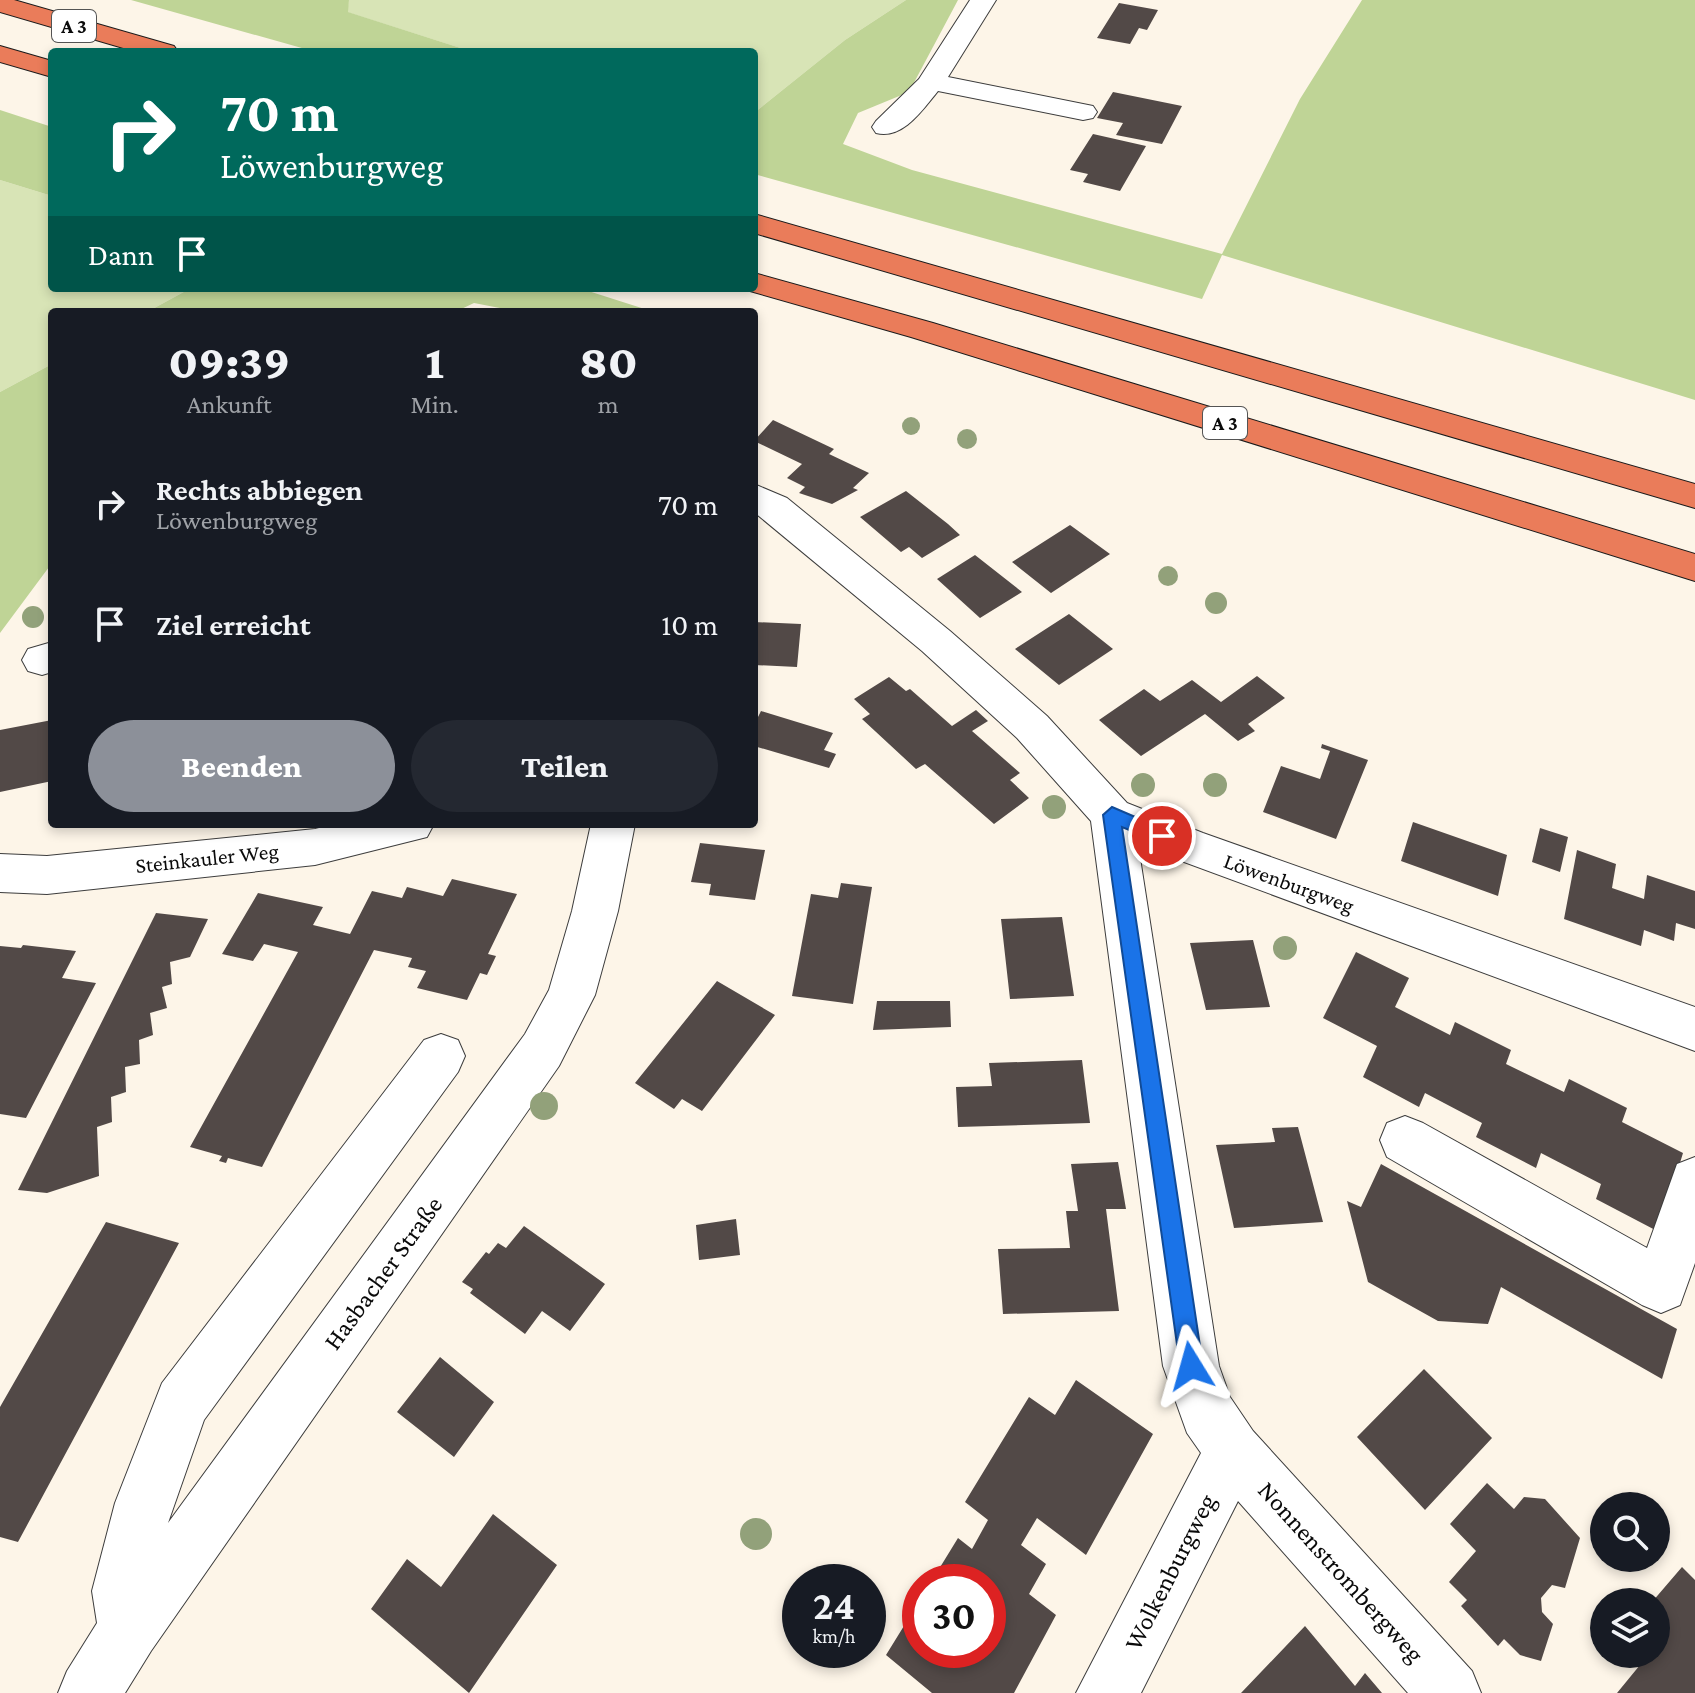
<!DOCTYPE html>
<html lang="de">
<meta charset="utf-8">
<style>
body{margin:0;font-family:"Crimson Pro",serif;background:#242831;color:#f1f3f6;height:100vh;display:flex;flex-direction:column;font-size:30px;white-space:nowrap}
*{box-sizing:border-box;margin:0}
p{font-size:26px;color:#9ea1a6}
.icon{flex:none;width:44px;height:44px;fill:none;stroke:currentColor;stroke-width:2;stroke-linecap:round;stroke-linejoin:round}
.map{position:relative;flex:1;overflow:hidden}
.sheet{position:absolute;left:48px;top:308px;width:710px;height:520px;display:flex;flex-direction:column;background:#171b24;border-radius:8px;box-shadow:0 4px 12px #0003}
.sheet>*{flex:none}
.top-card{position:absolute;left:48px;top:48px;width:710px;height:244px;border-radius:8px;box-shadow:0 4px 12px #0003;background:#00695c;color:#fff;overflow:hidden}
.buttons{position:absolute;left:1590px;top:1492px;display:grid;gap:16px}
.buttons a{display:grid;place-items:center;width:80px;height:80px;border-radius:50%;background:#171b24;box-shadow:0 4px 12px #0003;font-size:40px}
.speed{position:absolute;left:782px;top:1564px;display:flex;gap:16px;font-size:40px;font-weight:700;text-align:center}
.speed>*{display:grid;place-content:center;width:104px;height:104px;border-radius:50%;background:#171b24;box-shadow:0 4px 12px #0003;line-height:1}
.speed small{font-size:20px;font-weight:400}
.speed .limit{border:12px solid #d22;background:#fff;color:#111}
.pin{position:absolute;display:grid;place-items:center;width:68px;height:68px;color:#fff;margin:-34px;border:4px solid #fff;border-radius:50%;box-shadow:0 2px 8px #0007}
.me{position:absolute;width:88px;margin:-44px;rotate:352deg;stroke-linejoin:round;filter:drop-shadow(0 0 6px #0008)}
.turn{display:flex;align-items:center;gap:28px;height:168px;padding:0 40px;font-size:36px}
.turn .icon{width:104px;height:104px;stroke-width:2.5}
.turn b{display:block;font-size:56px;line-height:68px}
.then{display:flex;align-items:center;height:76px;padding:0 40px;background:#0003;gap:16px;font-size:30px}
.eta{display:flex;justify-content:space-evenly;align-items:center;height:136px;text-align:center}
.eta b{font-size:48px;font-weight:800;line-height:56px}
.action{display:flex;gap:16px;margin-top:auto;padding:16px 40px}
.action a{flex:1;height:92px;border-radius:48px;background:#8c9099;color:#fff;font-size:32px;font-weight:800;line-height:92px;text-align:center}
.action a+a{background:#242831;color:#f1f3f6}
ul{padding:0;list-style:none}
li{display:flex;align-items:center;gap:24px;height:120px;padding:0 40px}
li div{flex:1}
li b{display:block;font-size:30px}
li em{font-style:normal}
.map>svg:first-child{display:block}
.green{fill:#d8e4b6}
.forest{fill:#bfd496}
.building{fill:#524947}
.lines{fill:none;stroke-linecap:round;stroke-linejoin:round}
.minor-casing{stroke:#3d3d3d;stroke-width:2}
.highway-casing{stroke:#1b1b1b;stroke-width:2}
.minor{fill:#fff;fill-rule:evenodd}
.highway{fill:#ea7c5a;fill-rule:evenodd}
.tree{fill:#92a17a}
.route{fill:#1a73e8;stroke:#114b97;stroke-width:2}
.labels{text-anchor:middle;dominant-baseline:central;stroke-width:8;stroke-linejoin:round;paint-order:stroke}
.shield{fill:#fff;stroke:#545454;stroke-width:2}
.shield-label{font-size:20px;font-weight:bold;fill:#0a0a0a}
.street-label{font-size:22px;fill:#0a0a0a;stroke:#fff}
.near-street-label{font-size:26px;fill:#0a0a0a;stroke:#fff}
</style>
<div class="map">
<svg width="1695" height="1693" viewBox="0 0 1695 1693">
<rect width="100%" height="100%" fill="#fdf5e8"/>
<path class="green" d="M349 0H906L845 40 754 113V52H473L347 12Z
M0 180 52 196V288H191L147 312H52V364L0 392Z"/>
<path class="forest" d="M131 0H349L348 12 473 52H316Z
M906 0H958L909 92 858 113 843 144 912 170 1222 254 1300 99 1362 0H1695V400L1222 255 1202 299 754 174V113L845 40Z
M0 110 52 127V196L0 180Z
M191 288H579L654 312H521L474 303 455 312H147Z
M52 364V563L0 633V392Z"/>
<path class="building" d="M1119 3 1158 10 1147 30 1139 28 1130 44 1097 38Z
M1113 92 1182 106 1162 144 1116 135 1123 123 1097 118Z
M1093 134 1146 146 1120 191 1083 182 1088 174 1070 170Z
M773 420 834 449 829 454 869 473 853 488 858 490 832 504 799 493 805 487 787 478 802 464 754 441Z
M906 491 948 524 960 535 922 558 909 547 901 552 860 517Z
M1070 525 1110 554 1051 593 1012 562Z
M975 555 1022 592 980 618 937 579Z
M1069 614 1113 649 1059 685 1015 649Z
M754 622 801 624 797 667 754 665Z
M1257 676 1285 698 1248 724 1255 731 1238 741 1205 714 1141 756 1099 720 1144 689 1160 701 1192 680 1221 702Z
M889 677 906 691 910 689 952 726 976 710 988 721 972 731 1020 773 1010 780 1029 798 994 824 925 764 916 769 862 719 870 714 854 699Z
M761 711 833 733 824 750 836 754 829 768 754 746V725Z
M52 720V781L0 792V730Z
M1322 744 1368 760 1336 839 1263 812 1281 766 1320 779 1330 751 1321 748Z
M1413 822 1507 855 1498 896 1401 861Z
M1540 828 1568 837 1560 872 1532 862Z
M700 843 765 850 755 900 709 895 711 884 691 882Z
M1577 850 1616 864 1612 888 1644 899 1647 875 1695 891V929L1676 923 1674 941 1644 930 1641 946 1564 919Z
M452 879 517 894 488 954 496 956 487 975 480 973 467 1000 417 988 426 971 408 967 412 958 374 950 262 1167 228 1158 226 1163 219 1161 222 1156 190 1147 298 952 264 944 253 961 222 954 258 893 323 907 313 925 350 934 372 891 402 898 407 887 443 896Z
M841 883 872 887 853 1004 792 996 811 894 838 898Z
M156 913 208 919 190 957 170 962 172 984 162 987 167 1008 150 1013 153 1035 139 1040 140 1064 125 1067 126 1092 111 1097 112 1122 97 1127 99 1176 47 1193 18 1190Z
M1062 917 1074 996 1010 999 1001 919Z
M1253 940 1270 1007 1206 1010 1190 943Z
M23 945 76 951 62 978 96 983 26 1118 0 1114V946L21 948Z
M1356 952 1409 978 1395 1007 1450 1035 1455 1022 1511 1050 1506 1064 1564 1092 1569 1079 1627 1108 1622 1122 1683 1153 1659 1232 1596 1199 1601 1184 1541 1153 1536 1168 1476 1137 1482 1123 1425 1093 1419 1107 1363 1077 1377 1046 1323 1018Z
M717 981 775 1015 702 1111 682 1099 674 1109 635 1083Z
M877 1001H950L951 1027 873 1030Z
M1082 1060 1090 1123 958 1127 956 1087 992 1086 989 1063Z
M1298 1127 1323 1222 1234 1228 1216 1145 1275 1142 1272 1128Z
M1118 1162 1126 1209H1106L1119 1311 1003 1314 998 1249 1070 1248 1066 1211H1078L1071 1164Z
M1381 1164 1677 1329 1662 1379 1501 1287 1488 1324 1438 1321 1368 1282 1347 1201 1361 1207Z
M736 1219 740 1255 699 1260 696 1225Z
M106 1222 179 1243 18 1542 0 1537V1407Z
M524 1226 605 1284 570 1331 542 1311 525 1334 470 1293 473 1289 462 1282 486 1252 489 1254 498 1243 506 1248Z
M440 1357 494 1402 454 1457 397 1412Z
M1424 1369 1492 1438 1425 1510 1357 1437Z
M1076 1380 1153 1434 1086 1555 1037 1518 1021 1545 1046 1564 1029 1594 1056 1615 1014 1693H932L886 1655 920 1600V1650H988V1582H931L958 1538 972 1549 988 1520 965 1502 1029 1397 1055 1415Z
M1487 1483 1514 1509 1524 1497 1545 1499 1580 1538 1565 1588 1552 1585 1541 1598 1542 1612 1553 1624 1541 1661 1520 1655 1504 1639 1498 1646 1461 1606 1467 1600 1449 1582 1476 1551 1450 1524Z
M493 1514 557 1565 469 1693 371 1609 407 1559 441 1587Z
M1682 1567 1695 1580V1693H1617L1649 1654H1656V1645L1663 1636 1656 1628V1602H1652Z
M1305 1626 1355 1686 1365 1673 1382 1693H1241Z"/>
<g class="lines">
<defs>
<path id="minor" d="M970 0H996L948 77 1093 106 1097 112 1093 118 1083 120 938 91C923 109 903 140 876 133L872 127 876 121 919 79Z
M754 484 787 498 950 631 1047 716 1127 803 1203 833 1695 1007V1051L1138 845 1219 1366 1230 1397 1253 1431 1472 1671 1481 1693H1408L1238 1501 1141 1693H1076L1201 1453 1187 1433 1163 1366 1091 821 1017 738 922 651 754 512Z
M52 642V672L42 675 28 671 22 660 28 649Z
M335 824H434L427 837 315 865 47 894 0 892V854L47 856 315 829Z
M591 824H635L618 911 595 995 559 1066 151 1651 125 1693H58L67 1671 97 1623 92 1591 115 1503 162 1383 424 1040 441 1034 458 1040 465 1056 458 1072 204 1420 168 1523 525 1034 549 990 572 911Z
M1405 1116 1423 1123 1647 1248 1677 1164 1695 1157V1263L1680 1305 1661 1313 1642 1305 1387 1157 1380 1140 1387 1123Z"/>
<path id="highway" d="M0 0H14L174 46 178 52H137L0 12Z
M0 46 52 61V77L0 62Z
M754 214 1695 484V508L754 233Z
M754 273 933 323 1695 554V581L911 337 743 289 754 288Z"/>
</defs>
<use href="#minor" class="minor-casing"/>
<use href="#highway" class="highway-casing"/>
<use href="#minor" class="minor"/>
<use href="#highway" class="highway"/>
</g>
<g class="tree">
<circle cx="911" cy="426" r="9"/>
<circle cx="967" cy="439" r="10"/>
<circle cx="1168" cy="576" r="10"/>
<circle cx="1216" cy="603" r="11"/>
<circle cx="33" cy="617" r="11"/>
<circle cx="1143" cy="785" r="12"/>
<circle cx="1215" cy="785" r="12"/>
<circle cx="1054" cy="807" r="12"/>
<circle cx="1285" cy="948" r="12"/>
<circle cx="544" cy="1106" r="14"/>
<circle cx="756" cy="1534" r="16"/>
</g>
<path class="route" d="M1112 807 1168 831 1171 836 1162 843 1122 827 1203 1366 1200 1374 1191 1377 1183 1374 1180 1366 1103 815Z"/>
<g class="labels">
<g class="shield">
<rect x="52" y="10" width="44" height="32" rx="6"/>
<rect x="1203" y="407" width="44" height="32" rx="6"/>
</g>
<g class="shield-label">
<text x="74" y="26">A 3</text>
<text x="1225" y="423">A 3</text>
</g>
<g class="street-label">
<text transform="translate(207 858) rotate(-6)">Steinkauler Weg</text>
<text transform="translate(1289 883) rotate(20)">Löwenburgweg</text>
</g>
<g class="near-street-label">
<text transform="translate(383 1273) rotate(-54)">Hasbacher Straße</text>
<text transform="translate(1170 1572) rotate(-63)">Wolkenburgweg</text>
<text transform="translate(1341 1572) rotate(48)">Nonnenstrombergweg</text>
</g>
</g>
</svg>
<div class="buttons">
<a><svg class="icon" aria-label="search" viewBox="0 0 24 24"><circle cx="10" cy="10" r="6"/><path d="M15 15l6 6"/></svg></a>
<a><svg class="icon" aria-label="layers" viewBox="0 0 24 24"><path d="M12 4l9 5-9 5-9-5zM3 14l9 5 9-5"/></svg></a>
</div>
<div class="speed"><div>24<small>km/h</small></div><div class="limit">30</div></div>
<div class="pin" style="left:1162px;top:836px;background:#d93025"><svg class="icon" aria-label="arrive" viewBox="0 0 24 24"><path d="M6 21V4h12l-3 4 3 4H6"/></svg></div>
<svg class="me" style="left:1191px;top:1366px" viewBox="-20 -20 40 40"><path d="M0-17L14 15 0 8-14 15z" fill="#1a73e8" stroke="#fff" stroke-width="4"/></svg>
<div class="top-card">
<div class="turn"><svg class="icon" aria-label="right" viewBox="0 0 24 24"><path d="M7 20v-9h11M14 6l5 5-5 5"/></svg><div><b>70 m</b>Löwenburgweg</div></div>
<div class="then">Dann<svg class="icon" aria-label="arrive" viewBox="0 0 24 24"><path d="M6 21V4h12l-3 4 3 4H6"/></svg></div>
</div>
<section class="sheet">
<div class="eta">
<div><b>09:39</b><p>Ankunft</p></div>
<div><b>1</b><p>Min.</p></div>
<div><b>80</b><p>m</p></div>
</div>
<ul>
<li><svg class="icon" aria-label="right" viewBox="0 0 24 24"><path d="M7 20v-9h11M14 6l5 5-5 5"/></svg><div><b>Rechts abbiegen</b><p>Löwenburgweg</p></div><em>70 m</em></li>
<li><svg class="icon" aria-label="arrive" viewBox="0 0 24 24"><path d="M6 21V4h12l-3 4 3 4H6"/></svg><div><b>Ziel erreicht</b></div><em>10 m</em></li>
</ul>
<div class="action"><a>Beenden</a><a>Teilen</a></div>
</section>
</div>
